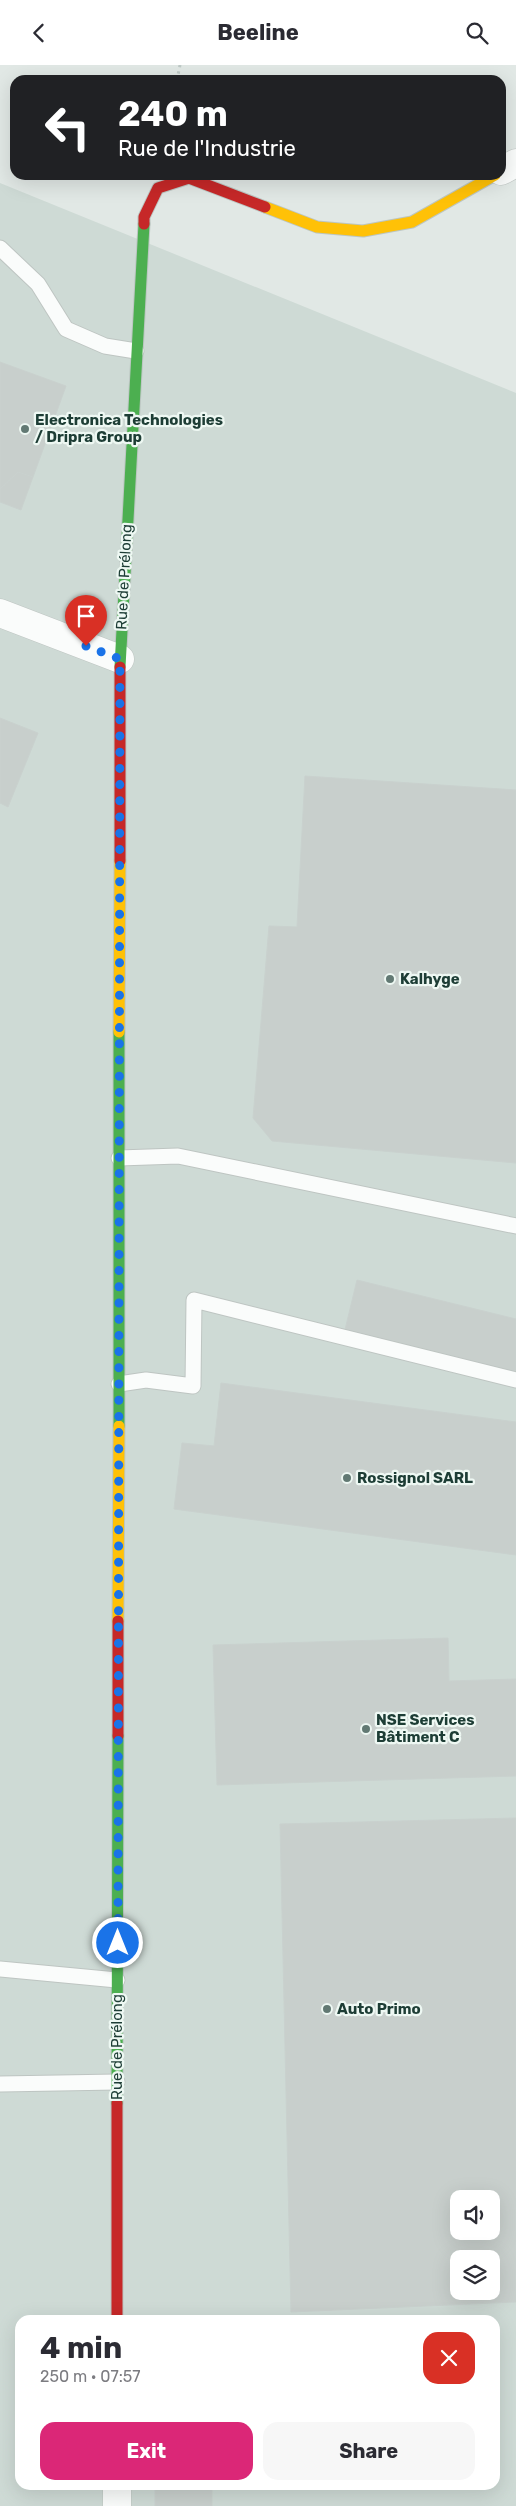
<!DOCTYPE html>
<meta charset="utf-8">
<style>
body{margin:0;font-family:Rubik,sans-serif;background:#f7f7f7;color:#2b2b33;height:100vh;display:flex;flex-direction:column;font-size:19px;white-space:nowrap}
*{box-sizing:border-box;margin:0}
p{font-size:16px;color:#7c7c81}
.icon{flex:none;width:28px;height:28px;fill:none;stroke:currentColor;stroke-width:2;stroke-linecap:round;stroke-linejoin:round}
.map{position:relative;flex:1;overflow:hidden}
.panel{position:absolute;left:15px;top:2250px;width:485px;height:175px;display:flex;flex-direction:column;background:#fff;border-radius:15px;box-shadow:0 5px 20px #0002}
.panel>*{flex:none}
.top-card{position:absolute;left:10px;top:10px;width:496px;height:105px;border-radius:15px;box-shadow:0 5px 20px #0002;background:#202124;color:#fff;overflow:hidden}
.buttons{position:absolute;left:450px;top:2125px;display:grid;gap:10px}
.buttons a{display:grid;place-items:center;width:50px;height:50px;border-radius:10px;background:#fff;box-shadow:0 5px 20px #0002;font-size:25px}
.pin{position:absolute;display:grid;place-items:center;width:42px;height:42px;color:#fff;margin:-51px -21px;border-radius:50% 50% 50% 0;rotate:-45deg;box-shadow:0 0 5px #0007}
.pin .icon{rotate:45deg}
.me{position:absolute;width:55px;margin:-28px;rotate:0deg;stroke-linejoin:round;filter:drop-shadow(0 0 4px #0008)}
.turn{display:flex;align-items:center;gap:18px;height:105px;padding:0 25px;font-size:22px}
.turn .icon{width:65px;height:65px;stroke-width:2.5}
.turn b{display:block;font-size:35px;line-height:42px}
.round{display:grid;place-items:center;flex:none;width:52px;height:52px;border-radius:15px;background:#f7f7f7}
.headline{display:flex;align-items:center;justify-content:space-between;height:85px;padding:0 25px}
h1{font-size:30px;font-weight:700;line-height:38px}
.action{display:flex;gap:10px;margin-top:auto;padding:10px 25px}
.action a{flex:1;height:58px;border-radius:15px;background:#db2777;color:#fff;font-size:20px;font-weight:700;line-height:58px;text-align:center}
.action a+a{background:#f7f7f7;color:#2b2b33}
header{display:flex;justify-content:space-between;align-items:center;height:65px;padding:0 25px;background:#fff;font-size:22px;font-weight:700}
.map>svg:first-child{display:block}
.built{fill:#cedad5;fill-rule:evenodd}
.building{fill:#c8cfcc;stroke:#c9d1ce;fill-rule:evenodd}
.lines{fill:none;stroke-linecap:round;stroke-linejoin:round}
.lane-casing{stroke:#bec5c2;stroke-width:17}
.street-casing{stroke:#bec5c2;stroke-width:29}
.fast-casing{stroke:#bcc6c2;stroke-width:13}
.slow-casing{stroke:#bcc6c2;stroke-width:13}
.jam-casing{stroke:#bcc6c2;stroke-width:13}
.path{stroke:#bec9c6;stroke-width:3;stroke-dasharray:2.5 4;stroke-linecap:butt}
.lane{stroke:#fafcfb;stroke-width:15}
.street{stroke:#fafcfb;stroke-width:28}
.fast{stroke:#4caf50;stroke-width:11}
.slow{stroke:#ffc107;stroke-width:11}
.jam{stroke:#c62828;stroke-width:11}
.route{stroke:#1a73e8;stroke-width:9;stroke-dasharray:0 16.2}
.poi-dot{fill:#627973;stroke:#eef8f3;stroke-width:2}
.labels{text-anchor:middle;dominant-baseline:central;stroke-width:4.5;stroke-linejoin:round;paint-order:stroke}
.poi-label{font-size:15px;font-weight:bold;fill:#1d3d35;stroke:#eef8f3;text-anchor:start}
.street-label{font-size:15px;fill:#1d3d35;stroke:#eef8f3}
</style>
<header><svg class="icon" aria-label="back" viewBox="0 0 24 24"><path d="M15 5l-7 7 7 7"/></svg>Beeline<svg class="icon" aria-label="search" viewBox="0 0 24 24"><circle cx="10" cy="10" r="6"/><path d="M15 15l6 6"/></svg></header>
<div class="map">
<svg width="516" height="2441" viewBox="0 0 516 2441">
<rect width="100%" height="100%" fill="#e1e8e5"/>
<path class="built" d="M0 118 516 328V2441H0ZM459 2134H491V2166H459ZM459 2194H491V2226H459ZM20 2255H495V2420H20Z"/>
<path class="building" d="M0 297 66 321 33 412 18 407 0 424Z
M18 407 33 412 21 445 0 437V424Z
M0 653 38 668 8 742 0 738Z
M305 711 516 725V1098L272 1076 253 1053 269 861 297 862Z
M357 1215 516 1254V1310L344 1269Z
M221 1318 516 1357V1490L174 1444 182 1378 214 1381Z
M448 1573 449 1616 516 1614V1711L217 1720 213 1580Z
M516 1753V2237L291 2247 280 1759ZM459 2134H491V2166H459ZM459 2194H491V2226H459Z
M155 2422 212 2423V2441H155Z"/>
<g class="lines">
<defs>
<path id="lane" d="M0 183 38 219 66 264 105 281 136 286
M119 1093 178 1091 516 1161
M119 1319 146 1315 193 1321 194 1235 516 1315
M0 1904 117 1915
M0 2019 117 2017"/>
<path id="street" d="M501 106 516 98
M0 548 120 594
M117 2441V2420"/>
<path id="fast" d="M120 602 144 159
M119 1361V967
M117 2038 118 1671"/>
<path id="slow" d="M265 142 317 162 363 166 412 157 495 110
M119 967 120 796
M118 1556 119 1361"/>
<path id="jam" d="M144 159V152L158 123 189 113 265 142
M120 796V602
M118 1671V1556
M117 2255V2038"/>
</defs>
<use href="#lane" class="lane-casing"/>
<use href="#street" class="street-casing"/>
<use href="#fast" class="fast-casing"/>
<use href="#slow" class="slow-casing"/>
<use href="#jam" class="jam-casing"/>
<path class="path" d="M177 15 180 0"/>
<use href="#lane" class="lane"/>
<use href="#street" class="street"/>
<use href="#fast" class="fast"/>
<use href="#slow" class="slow"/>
<use href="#jam" class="jam"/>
</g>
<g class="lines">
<path class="route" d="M86 581 120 594 118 1878"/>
</g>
<g class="poi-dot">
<circle cx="25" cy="364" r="5"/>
<circle cx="390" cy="914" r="5"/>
<circle cx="347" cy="1413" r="5"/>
<circle cx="366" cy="1664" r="5"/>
<circle cx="327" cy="1944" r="5"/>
</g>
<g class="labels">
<g class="poi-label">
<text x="35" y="355">Electronica Technologies<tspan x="35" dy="17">/ Dripra Group</tspan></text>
<text x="400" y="914">Kalhyge</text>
<text x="357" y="1413">Rossignol SARL</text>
<text x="376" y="1655">NSE Services<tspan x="376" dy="17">Bâtiment C</tspan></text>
<text x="337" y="1944">Auto Primo</text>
</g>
<g class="street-label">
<text transform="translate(124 512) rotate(-87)">Rue de Prélong</text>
<text transform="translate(117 1982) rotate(-90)">Rue de Prélong</text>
</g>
</g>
</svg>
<div class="buttons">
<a><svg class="icon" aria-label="sound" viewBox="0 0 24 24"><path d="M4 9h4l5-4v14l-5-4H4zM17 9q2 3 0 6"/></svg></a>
<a><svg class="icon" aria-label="layers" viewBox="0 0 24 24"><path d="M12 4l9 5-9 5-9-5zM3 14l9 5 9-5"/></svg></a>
</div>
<div class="pin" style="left:86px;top:581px;background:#d93025"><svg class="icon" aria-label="arrive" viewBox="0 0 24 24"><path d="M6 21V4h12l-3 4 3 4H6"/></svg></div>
<svg class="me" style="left:118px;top:1878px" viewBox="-20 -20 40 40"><circle r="17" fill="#1a73e8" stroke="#fff" stroke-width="3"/><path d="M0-11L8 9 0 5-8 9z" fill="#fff"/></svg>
<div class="top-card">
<div class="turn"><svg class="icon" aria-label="left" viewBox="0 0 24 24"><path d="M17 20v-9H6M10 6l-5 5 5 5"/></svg><div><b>240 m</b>Rue de l'Industrie</div></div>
</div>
<section class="panel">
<div class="headline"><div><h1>4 min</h1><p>250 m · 07:57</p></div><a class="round" style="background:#d93025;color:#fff"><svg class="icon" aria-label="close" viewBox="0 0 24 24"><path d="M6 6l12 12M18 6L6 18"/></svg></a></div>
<div class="action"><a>Exit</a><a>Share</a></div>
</section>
</div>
